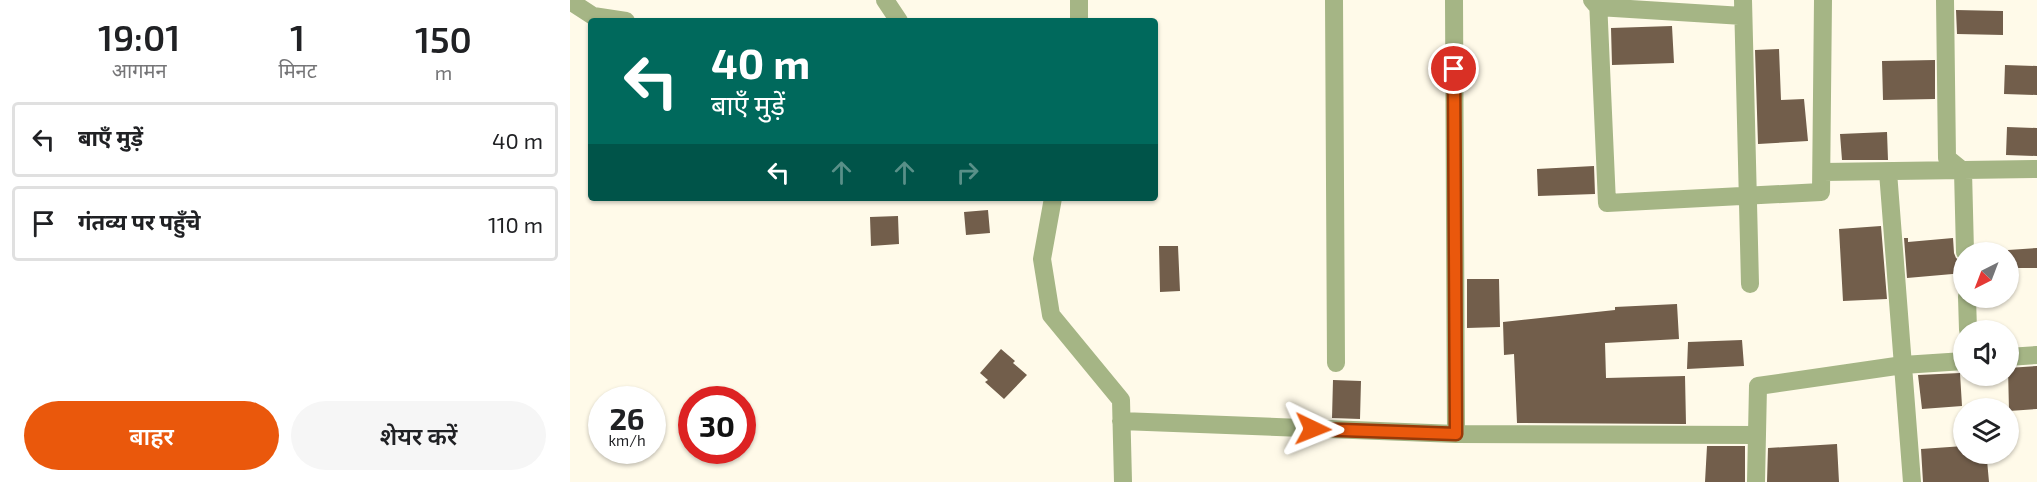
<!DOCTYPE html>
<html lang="hi">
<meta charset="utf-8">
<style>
body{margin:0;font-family:"Exo 2","Noto Sans Devanagari",sans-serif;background:#f6f6f6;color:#202124;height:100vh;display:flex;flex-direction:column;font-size:22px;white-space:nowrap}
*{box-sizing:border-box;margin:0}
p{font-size:20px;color:#757577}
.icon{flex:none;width:33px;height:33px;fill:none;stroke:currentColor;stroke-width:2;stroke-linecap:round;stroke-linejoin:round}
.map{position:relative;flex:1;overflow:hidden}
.panel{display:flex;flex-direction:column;background:#fff;width:570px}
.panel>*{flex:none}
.banner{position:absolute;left:18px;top:18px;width:570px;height:183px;border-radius:6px;box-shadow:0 2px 4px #0004;background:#00695c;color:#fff;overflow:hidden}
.needle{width:39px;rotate:222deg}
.fabs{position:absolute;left:1383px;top:242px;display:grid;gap:12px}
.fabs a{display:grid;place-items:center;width:66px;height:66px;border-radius:50%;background:#fff;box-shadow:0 2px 4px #0004;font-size:30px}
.speed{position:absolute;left:18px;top:386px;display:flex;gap:12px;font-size:30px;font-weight:700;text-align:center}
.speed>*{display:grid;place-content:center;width:78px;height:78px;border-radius:50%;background:#fff;box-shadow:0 2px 4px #0004;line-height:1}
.speed small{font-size:15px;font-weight:400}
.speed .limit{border:9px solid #d22;background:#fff;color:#111}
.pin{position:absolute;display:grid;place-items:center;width:51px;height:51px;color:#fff;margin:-26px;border:3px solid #fff;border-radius:50%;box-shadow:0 2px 6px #0007}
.me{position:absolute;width:66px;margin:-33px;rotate:92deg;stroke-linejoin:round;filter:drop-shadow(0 0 4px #0008)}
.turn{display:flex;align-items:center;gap:21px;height:126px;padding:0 24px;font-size:27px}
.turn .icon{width:78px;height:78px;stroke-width:2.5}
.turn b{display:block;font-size:42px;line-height:51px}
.lanes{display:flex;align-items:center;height:57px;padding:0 24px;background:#0003;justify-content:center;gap:30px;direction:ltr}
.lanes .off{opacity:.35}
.eta{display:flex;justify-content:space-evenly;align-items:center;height:102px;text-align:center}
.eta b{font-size:36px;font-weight:600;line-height:42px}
.primary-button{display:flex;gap:12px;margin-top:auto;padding:12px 24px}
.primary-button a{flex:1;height:69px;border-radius:36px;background:#ea580c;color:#fff;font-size:24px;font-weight:600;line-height:69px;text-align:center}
.primary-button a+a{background:#f6f6f6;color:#202124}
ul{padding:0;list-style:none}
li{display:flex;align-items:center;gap:18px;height:75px;margin:0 12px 9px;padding:0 12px;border:3px solid #e0e0e0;border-radius:6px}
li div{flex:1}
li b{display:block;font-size:22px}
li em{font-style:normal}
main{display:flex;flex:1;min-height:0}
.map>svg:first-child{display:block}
.building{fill:#725e4b}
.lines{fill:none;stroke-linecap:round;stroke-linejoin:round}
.street{stroke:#a5b585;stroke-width:18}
.route-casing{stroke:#983908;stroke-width:15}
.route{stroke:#ea580c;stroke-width:10}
</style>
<main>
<section class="panel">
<div class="eta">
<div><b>19:01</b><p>आगमन</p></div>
<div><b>1</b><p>मिनट</p></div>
<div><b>150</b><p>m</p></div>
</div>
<ul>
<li><svg class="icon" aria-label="left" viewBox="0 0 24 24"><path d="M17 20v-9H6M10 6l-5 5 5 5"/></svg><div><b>बाएँ मुड़ें</b></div><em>40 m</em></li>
<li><svg class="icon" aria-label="arrive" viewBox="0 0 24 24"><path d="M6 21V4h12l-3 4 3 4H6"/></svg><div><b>गंतव्य पर पहुँचे</b></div><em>110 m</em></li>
</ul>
<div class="primary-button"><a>बाहर</a><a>शेयर करें</a></div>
</section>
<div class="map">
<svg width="1467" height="482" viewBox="0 0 1467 482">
<rect width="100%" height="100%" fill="#fffae9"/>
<path class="building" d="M1386 10 1433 11V35L1387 34Z
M1102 26 1104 63 1042 65 1041 28Z
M1209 49 1211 100 1234 99 1238 141 1188 144 1185 50Z
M1365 60V99L1313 100 1312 61Z
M1435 65 1467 66V95L1434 94Z
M1437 127 1467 128V156L1436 155Z
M1317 132 1318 160H1272L1270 134Z
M1024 166 1025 194 968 196 967 169Z
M418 210 420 233 396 235 394 212Z
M328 216 329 244 301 246 300 217Z
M1311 226 1317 299 1273 301 1269 229Z
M1334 238H1338V242L1383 238 1384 253 1386 258 1394 263V273L1337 278Z
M589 246H608L610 291 590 292Z
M1467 248V268H1438V250Z
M897 279H929L930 327 897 328Z
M1107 304 1109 339 1035 343 1036 378 1115 376 1116 424 947 423 944 354 934 355 933 322 1045 310V307Z
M1172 340 1174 366 1117 369 1118 342Z
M431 349 445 361 443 363 457 375 434 399 415 382 418 380 410 373Z
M1467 366V409L1439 411 1438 368Z
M1390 373 1392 406 1352 409 1348 375Z
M763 380 791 381 790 419 762 418Z
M1267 444 1269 482H1197L1198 448Z
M1137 446H1175V482H1135Z
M1394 446V453H1410L1411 461 1417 460 1419 482H1353L1351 449Z"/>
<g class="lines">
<path class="street" d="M315 0 329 21
M764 0 766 363
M884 0 886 434
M1022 0 1028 7 1173 16
M1028 0 1037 203 1251 192 1253 0
M1173 0 1180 284
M1375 0 1377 158 1393 171 1395 252
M0 1 23 16 56 21
M509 21V0
M1253 172 1467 169
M1318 172 1342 482
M483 198 472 259 481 315 551 400 553 482
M1397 297 1398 330
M1438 357 1467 355
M551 421 886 434 1187 435
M1186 482 1188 386 1333 365 1394 361"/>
</g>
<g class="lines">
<defs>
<path id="route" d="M743 429 886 434 884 69"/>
</defs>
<use href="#route" class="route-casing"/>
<use href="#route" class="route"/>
</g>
</svg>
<div class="fabs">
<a><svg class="needle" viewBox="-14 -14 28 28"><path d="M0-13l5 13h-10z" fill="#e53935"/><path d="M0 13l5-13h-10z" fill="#757577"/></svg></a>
<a><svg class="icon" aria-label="sound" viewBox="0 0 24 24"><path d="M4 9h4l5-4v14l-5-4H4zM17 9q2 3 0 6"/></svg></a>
<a><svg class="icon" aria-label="layers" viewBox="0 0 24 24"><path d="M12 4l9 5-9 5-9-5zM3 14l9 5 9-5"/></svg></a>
</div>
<div class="speed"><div>26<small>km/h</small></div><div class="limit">30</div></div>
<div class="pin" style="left:884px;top:69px;background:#d93025"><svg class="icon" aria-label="arrive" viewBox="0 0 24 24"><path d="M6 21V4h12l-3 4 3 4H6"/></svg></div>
<svg class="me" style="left:743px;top:429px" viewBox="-20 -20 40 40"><path d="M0-17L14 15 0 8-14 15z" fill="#ea580c" stroke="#fff" stroke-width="4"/></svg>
<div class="banner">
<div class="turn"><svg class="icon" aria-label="left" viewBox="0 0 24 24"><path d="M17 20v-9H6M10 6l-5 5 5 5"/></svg><div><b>40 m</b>बाएँ मुड़ें</div></div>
<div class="lanes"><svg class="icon" aria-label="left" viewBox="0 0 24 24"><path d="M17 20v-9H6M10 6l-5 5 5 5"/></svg><svg class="icon off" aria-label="ahead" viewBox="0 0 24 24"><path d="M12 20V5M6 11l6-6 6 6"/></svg><svg class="icon off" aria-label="ahead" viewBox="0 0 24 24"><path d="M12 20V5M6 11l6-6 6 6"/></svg><svg class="icon off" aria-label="right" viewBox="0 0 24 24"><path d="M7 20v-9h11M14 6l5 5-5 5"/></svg></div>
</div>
</div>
</main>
